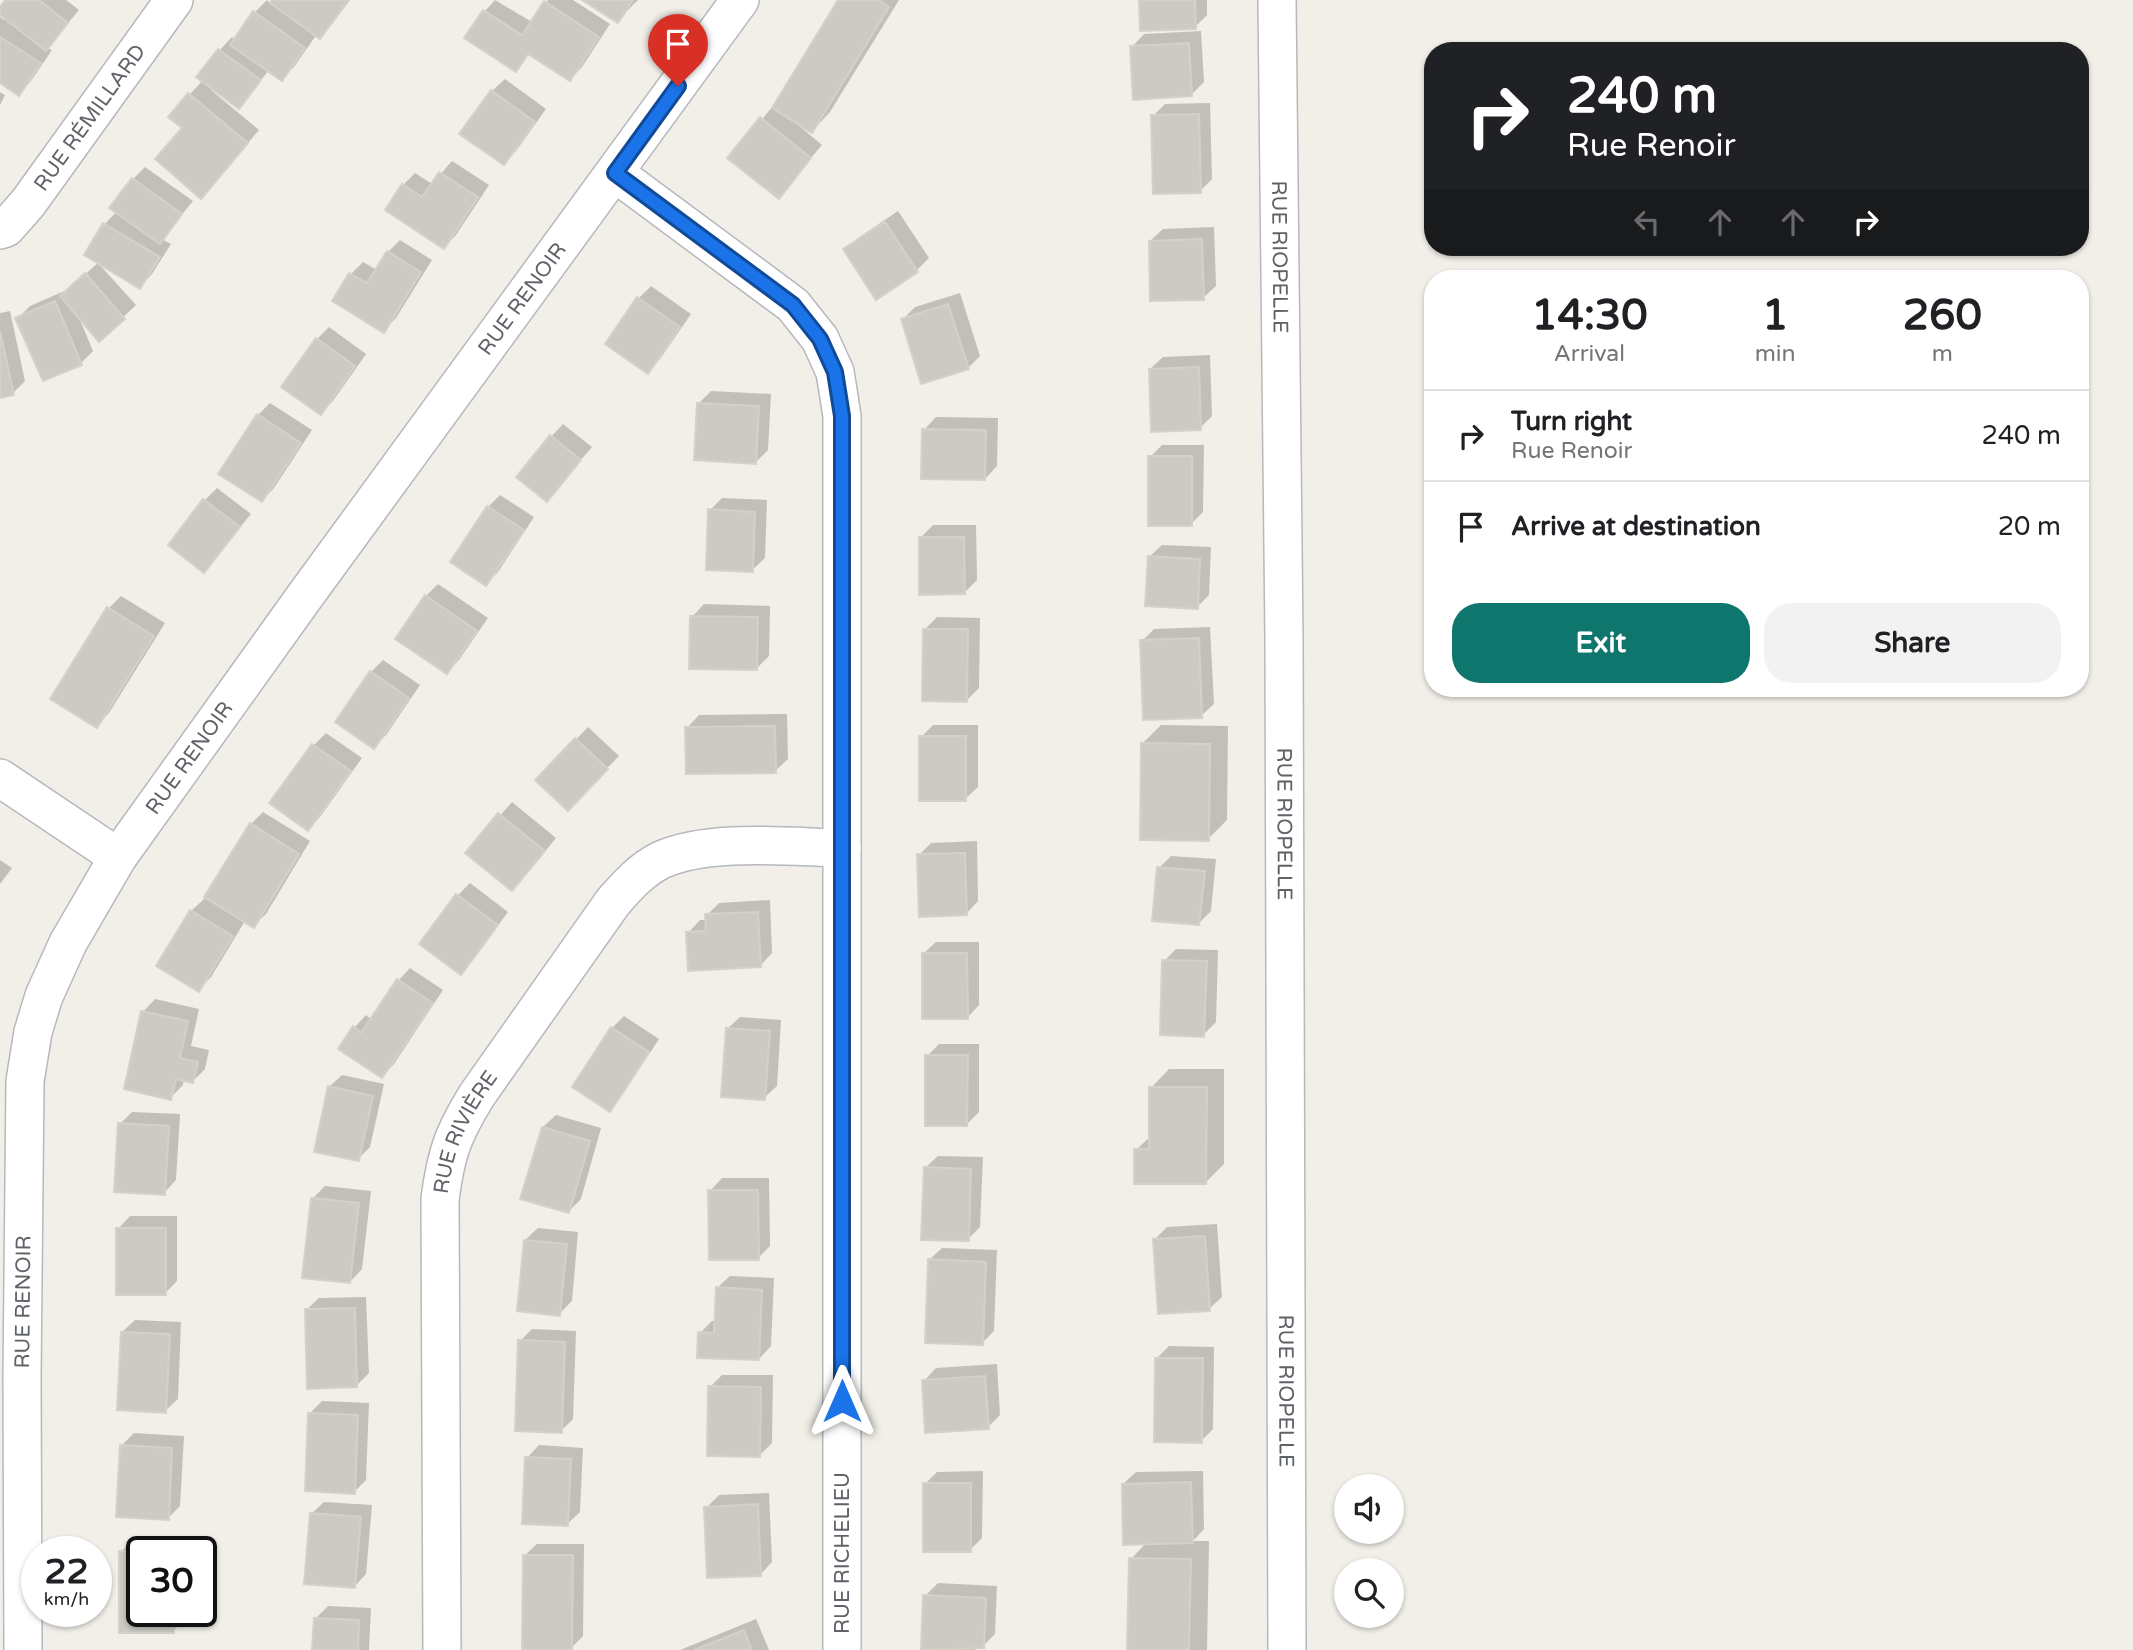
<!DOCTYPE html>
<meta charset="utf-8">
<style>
body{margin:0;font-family:"Varela Round",sans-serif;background:#f2f2f2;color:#202124;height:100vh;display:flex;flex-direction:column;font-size:26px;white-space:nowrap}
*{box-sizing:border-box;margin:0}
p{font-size:23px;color:#757577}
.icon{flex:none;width:38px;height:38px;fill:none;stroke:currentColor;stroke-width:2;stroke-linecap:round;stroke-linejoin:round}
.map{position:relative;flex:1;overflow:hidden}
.side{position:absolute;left:1424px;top:270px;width:665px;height:427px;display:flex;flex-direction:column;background:#fff;border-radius:28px;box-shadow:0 2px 5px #0004}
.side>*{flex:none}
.banner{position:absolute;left:1424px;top:42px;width:665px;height:214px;border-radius:28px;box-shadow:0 2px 5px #0004;background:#202124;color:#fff;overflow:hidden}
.fabs{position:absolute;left:1334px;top:1474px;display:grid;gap:14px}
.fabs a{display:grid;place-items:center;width:70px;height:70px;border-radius:50%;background:#fff;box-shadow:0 2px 5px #0004;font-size:35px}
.speed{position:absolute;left:21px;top:1536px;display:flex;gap:14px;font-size:35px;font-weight:700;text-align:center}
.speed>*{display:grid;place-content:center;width:91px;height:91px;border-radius:50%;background:#fff;box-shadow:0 2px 5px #0004;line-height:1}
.speed small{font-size:18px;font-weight:400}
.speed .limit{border:4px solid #111;border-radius:10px;background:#fff;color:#111}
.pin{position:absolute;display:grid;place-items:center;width:60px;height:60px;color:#fff;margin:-72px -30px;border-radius:50% 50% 50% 0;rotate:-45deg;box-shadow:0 0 7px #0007}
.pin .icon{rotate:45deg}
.me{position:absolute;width:77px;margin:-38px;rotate:0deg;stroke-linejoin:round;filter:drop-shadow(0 0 5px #0008)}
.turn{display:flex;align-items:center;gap:24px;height:147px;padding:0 28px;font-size:32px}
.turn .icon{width:91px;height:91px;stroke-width:2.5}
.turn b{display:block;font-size:49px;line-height:60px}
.lanes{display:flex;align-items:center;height:66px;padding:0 28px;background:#0003;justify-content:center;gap:35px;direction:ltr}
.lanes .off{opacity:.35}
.eta{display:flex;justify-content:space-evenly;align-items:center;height:119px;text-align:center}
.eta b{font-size:42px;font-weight:800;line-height:49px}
.button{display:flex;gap:14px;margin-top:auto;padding:14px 28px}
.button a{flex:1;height:80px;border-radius:28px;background:#0f766e;color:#fff;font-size:28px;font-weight:800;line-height:80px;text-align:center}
.button a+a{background:#f2f2f2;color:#202124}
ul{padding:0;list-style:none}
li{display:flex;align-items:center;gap:21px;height:91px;padding:0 28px;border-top:2px solid #e0e0e0}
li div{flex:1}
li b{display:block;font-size:26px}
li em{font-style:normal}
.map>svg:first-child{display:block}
.shadow{fill:#0003}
.building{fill:#cccac5;stroke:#d6d1c6;stroke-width:2}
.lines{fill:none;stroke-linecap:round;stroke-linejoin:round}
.minor-casing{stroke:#b5b8bc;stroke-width:40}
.minor{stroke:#fff;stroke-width:37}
.route-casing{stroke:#114b97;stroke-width:18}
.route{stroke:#1a73e8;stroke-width:12}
.labels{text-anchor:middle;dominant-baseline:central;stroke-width:5;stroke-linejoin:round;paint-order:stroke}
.street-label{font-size:21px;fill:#5f6368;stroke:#fff}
</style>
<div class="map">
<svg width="2133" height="1650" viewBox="0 0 2133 1650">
<rect width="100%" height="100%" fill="#f1efe8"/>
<path class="shadow" d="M7 0H66L79 10 47 48 52 50 31 81 19 93 0 81V17L4 20 6 18 0 13V9Z
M267 0 271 4 274 0H350L332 24 320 37 317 34 294 67 281 79 269 70 239 107 213 87 211 90 259 130 213 184 184 128 170 116 203 80 199 77 220 50 232 37 235 40 254 13Z
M495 0 532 22 548 0H573L610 24 582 67 570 79 530 53 515 69 467 38 485 11Z
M586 0H638L617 21Z
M840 0H899L830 112 812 131 798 122 797 124 822 145 778 196 730 158 773 106Z
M1141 0H1207V15L1195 27Z
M1201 31 1204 82 1192 94 1132 47 1144 34Z
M505 79 546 109 516 151 503 163 492 91Z
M0 92 5 95 0 105Z
M1210 103 1212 179 1200 191 1153 116 1165 104Z
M452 161 489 185 456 235 444 247 403 185 415 173 432 184Z
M145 167 193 201 162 239 171 244 152 274 140 287 98 263 136 305 100 339 78 315 93 351 81 363 18 318 30 306 69 289 99 262 105 224 117 211 133 179Z
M898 211 929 258 917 270 845 250 858 238Z
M1214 227 1216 286 1203 298 1150 241 1163 229Z
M400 240 432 260 396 318 384 330 334 300 351 274 363 262 377 270 388 252Z
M651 286 691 314 660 359 648 371 608 344 639 298Z
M960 293 980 356 968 368 903 319 915 307Z
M10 311 25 381 13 393 0 396V313Z
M329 327 366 354 333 401 320 413 317 339Z
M1210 355 1212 416 1200 428 1150 369 1163 357Z
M711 391 771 394 768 450 756 462 698 404Z
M270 403 312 430 274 488 262 500 258 415Z
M936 417 998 418 997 466 985 479 924 430Z
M563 424 592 447 547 499 551 437Z
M1162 445H1204L1203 512 1191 524 1150 457Z
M217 488 251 514 204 570 205 500Z
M500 495 534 517 498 572 486 584 488 507Z
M722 498 767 500 765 558 752 570 710 510Z
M933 525H976L977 580 964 593 920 538Z
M1162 545 1211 547 1209 595 1197 607 1149 557Z
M438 584 488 618 459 660 447 672 426 596Z
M121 596 165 623 109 713 97 725 109 608Z
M704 604 770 606 769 656 757 668 692 617Z
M937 617 980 618 979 688 967 700 925 629Z
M1210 627 1214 704 1201 716 1142 641 1154 629Z
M383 660 420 685 386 735 374 747 371 672Z
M787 714 788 759 775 771 687 728 699 715Z
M933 725H978V787L965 799 921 737Z
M1161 725 1228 726 1227 820 1208 839 1142 744Z
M588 727 619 756 568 808 537 780Z
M326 733 362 758 320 817 308 829 272 803 314 745Z
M512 802 556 838 524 877 468 852Z
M263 812 310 841 266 914 253 926 245 921 211 977 198 990 191 911 204 899 251 824Z
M977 841 978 901 966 914 919 855 931 843Z
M1171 856 1216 859 1211 911 1199 923 1159 868Z
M0 860 12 868 0 884Z
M470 883 508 912 473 960 461 973 422 944 458 895Z
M770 900 772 953 760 966 688 933 700 920H707V915L719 903Z
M936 942H979V1005L967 1018 923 954Z
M1176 949 1218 950 1216 1022 1203 1035 1164 961Z
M410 968 443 990 394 1064 382 1076 354 1028 366 1015 372 1020 398 981Z
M155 999 199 1009 191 1046 209 1050 205 1069 193 1081 184 1079 183 1085 170 1098 143 1012Z
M624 1016 659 1039 621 1097 609 1109 612 1028Z
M740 1017 781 1020 777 1086 764 1098 727 1029Z
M939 1044H979V1112L967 1124 927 1056Z
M1169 1069H1224V1164L1206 1182 1136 1150 1151 1136V1088Z
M342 1075 384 1084 370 1147 358 1159 329 1087Z
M132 1112 180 1114 176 1180 164 1193 120 1124Z
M556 1115 601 1128 581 1199 569 1211 543 1127Z
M938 1156 983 1157 980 1227 968 1239 925 1168Z
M722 1178H769L770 1246 758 1258 710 1191Z
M325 1186 371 1191 362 1269 350 1282 313 1198Z
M130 1216H177V1281L165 1293 118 1229Z
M1217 1224 1222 1297 1209 1309 1154 1240 1167 1227Z
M538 1228 578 1232 572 1301 559 1314 525 1240Z
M942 1248 997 1250 994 1331 982 1343 929 1260Z
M730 1276 774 1278 771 1346 759 1359 700 1333 712 1321H716L717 1288Z
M366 1297 369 1373 356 1386 306 1310 319 1298Z
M135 1320 181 1322 178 1399 165 1411 122 1332Z
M532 1329 576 1331 573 1419 561 1431 520 1341Z
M1169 1346 1214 1347 1213 1429 1201 1441 1157 1358Z
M997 1364 1000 1415 988 1427 924 1381 936 1368Z
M722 1375H773L772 1443 760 1455 710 1387Z
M322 1401 369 1403 366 1480 354 1492 310 1413Z
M134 1433 184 1436 180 1506 168 1518 122 1445Z
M539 1445 583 1448 580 1512 567 1524 527 1458Z
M983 1471 982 1538 970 1550 925 1484 937 1472Z
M1203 1471 1204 1529 1193 1541H1209L1207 1650H1129L1131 1559 1147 1542 1123 1484 1136 1472Z
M769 1493 772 1562 760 1575 706 1508 719 1495Z
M324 1502 372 1505 366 1574 354 1587 311 1514Z
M133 1540H185V1552H142V1612H185V1619L173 1631H121V1552Z
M537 1544H584L583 1636 571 1648 524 1556Z
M938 1583 997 1586 995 1634 983 1646 976 1645 975 1650H923L925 1596Z
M328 1606 371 1608 369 1650H314L315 1619Z
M756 1619 769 1650H680Z"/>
<path class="building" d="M5 0H39L68 23 46 51 0 15V7Z
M272 0H348L320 39 270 3Z
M582 0H633L618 23Z
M838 0H878L889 7 812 133 772 108Z
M1139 0H1195L1196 29 1140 31Z
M544 1 599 37 570 81 528 54 516 72 464 38 483 10 522 35Z
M253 11 305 48 282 81 230 45Z
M0 37 41 63 19 96 0 83Z
M1189 43 1192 96 1133 100 1130 46Z
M218 49 261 80 239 109 196 77Z
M491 90 535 122 504 165 459 134Z
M188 93 248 143 201 199 155 159 182 128 168 117Z
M1199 114 1201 193 1153 194 1151 115Z
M760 117 811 158 779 199 727 158Z
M439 172 478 197 444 249 385 210 402 184 422 197Z
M132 178 182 214 160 244 109 208Z
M885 222 918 272 876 300 843 249Z
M103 223 160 257 140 289 84 255Z
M1202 239 1204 300 1150 301 1149 241Z
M387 251 421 272 384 333 332 301 349 273 367 283Z
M85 273 125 319 99 342 60 296Z
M637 297 680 327 648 374 605 344Z
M55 301 82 365 43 381 15 318Z
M948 304 969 369 921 384 901 319Z
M0 331 14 395 0 398Z
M316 338 355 366 321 415 281 387Z
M1199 367 1201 430 1151 432 1149 369Z
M697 403 759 406 756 464 694 460Z
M257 414 301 443 262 502 218 474Z
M922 429 986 430 985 480 921 479Z
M550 435 581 460 547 502 516 477Z
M1148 456H1192V526H1148Z
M203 499 240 527 204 573 168 545Z
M487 506 524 530 486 586 450 562Z
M708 509 755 512 753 572 706 570Z
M919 537H964L965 594 919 595Z
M1148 556 1200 559 1198 609 1145 606Z
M425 595 477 631 447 674 395 639Z
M107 607 154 636 97 728 50 699Z
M690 616 758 617 757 670 689 669Z
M923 629H968L967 702 922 701Z
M1199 638 1202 718 1143 720 1140 640Z
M370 671 409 698 374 749 335 722Z
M775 726 776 773 686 774 685 727Z
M919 736H966V801H919Z
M575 738 608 769 568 811 535 780Z
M1141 743 1210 744 1209 841 1140 840Z
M312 744 351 771 308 831 269 803Z
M498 813 545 851 512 891 465 853Z
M250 823 299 854 254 928 204 897Z
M965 853 967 915 919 917 917 854Z
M1157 867 1205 871 1199 925 1152 921Z
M456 894 498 925 461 975 419 944Z
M190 910 233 936 199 992 156 966Z
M758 912 761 967 688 971 686 932 706 931 705 914Z
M922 953H967L968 1019H922Z
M1162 960 1207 961 1204 1037 1160 1035Z
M397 979 433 1003 382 1078 338 1049 353 1026 361 1033Z
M141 1011 188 1021 180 1058 198 1062 193 1083 176 1079 171 1100 124 1089Z
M611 1027 649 1052 610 1112 572 1087Z
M726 1028 770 1031 765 1100 721 1097Z
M925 1055H968L967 1126H925Z
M328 1086 373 1096 359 1161 314 1152Z
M1149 1087H1207L1206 1184H1134V1149H1149Z
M118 1123 169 1126 165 1195 114 1192Z
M542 1127 590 1141 569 1213 520 1199Z
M924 1167 971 1169 969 1241 921 1240Z
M708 1190H758L759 1260H709Z
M311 1198 359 1203 350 1283 302 1278Z
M116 1228H166V1295H116Z
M1205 1236 1210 1311 1158 1314 1153 1239Z
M524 1240 567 1244 560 1316 517 1311Z
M928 1259 986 1262 983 1345 925 1343Z
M716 1287 762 1290 759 1360 697 1358 698 1332 714 1333Z
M355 1308 357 1387 307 1389 305 1309Z
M121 1332 170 1334 166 1413 117 1410Z
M518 1340 565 1342 562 1433 515 1431Z
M1155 1358H1203L1202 1443 1154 1442Z
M985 1376 989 1429 925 1433 922 1380Z
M708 1386 761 1387 760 1457 707 1456Z
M308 1413 358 1415 355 1494 305 1491Z
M120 1445 172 1448 169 1520 116 1517Z
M525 1457 571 1459 568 1526 522 1524Z
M1191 1482 1193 1543 1123 1545 1122 1484Z
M923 1483H971V1552H923Z
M758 1504 761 1576 707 1578 704 1507Z
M310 1513 361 1517 355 1588 304 1584Z
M119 1551 173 1552H142V1612H174V1633H119Z
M523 1555H573L572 1650H522Z
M1129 1558 1191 1559 1189 1650H1127Z
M923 1595 986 1598 984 1648 921 1650Z
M314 1618 359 1620 358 1650H312Z
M744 1630 752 1650H694Z"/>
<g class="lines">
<defs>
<g id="minor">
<path id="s1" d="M1277 0 1284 638 1287 1650"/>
<path d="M615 173 793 305 820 339 835 372 842 416V1650"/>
<path id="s2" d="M0 230 6 228 28 203 174 0"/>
<path d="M0 778 118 857"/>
<path id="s3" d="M23 1650 22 1377 25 1081 33 1032 44 996 68 943 118 857 305 596 740 0"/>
<path id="s4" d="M442 1650 440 1199C446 1153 453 1134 477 1095L613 902C627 886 641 870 661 860 709 838 790 847 842 848"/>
</g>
</defs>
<use href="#minor" class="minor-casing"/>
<use href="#minor" class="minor"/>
</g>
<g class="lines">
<defs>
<path id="route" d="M678 86 615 173 793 305 820 339 835 372 842 416V1401"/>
</defs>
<use href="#route" class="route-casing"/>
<use href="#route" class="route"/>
</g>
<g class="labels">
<g class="street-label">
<text stroke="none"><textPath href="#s2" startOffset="145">RUE RÉMILLARD</textPath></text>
<text stroke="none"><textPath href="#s1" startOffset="257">RUE RIOPELLE</textPath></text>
<text stroke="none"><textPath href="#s3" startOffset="1503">RUE RENOIR</textPath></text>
<text stroke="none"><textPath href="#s3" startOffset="936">RUE RENOIR</textPath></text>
<text stroke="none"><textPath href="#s1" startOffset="824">RUE RIOPELLE</textPath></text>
<text stroke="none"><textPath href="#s4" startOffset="523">RUE RIVIÈRE</textPath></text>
<text stroke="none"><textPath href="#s3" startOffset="348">RUE RENOIR</textPath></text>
<text stroke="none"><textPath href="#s1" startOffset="1391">RUE RIOPELLE</textPath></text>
<text transform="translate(842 1553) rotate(-90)">RUE RICHELIEU</text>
</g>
</g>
</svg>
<div class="fabs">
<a><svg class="icon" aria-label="sound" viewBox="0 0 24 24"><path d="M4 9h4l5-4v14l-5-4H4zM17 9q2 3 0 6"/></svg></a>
<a><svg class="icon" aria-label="search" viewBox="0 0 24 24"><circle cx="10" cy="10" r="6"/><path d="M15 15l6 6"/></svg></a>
</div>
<div class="speed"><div>22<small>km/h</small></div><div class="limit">30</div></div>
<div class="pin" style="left:678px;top:86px;background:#d93025"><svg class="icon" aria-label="arrive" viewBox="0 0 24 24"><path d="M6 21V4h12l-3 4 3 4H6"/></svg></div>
<svg class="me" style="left:842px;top:1401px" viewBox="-20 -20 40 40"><path d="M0-17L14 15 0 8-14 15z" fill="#1a73e8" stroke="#fff" stroke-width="4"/></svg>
<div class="banner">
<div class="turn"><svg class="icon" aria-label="right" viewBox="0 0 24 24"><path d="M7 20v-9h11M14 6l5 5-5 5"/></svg><div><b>240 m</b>Rue Renoir</div></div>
<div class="lanes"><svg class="icon off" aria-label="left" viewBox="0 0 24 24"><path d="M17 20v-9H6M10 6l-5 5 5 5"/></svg><svg class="icon off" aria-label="ahead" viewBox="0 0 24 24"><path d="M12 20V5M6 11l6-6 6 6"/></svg><svg class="icon off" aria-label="ahead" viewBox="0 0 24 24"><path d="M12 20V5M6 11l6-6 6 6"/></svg><svg class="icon" aria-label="right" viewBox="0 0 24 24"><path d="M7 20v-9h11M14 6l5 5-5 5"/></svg></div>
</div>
<section class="side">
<div class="eta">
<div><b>14:30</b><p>Arrival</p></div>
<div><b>1</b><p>min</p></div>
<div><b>260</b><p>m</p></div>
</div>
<ul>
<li><svg class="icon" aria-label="right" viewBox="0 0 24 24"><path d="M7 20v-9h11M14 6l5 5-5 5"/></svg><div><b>Turn right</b><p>Rue Renoir</p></div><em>240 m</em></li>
<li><svg class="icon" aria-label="arrive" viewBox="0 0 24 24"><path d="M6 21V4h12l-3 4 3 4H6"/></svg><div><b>Arrive at destination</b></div><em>20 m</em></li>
</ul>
<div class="button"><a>Exit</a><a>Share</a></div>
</section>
</div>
